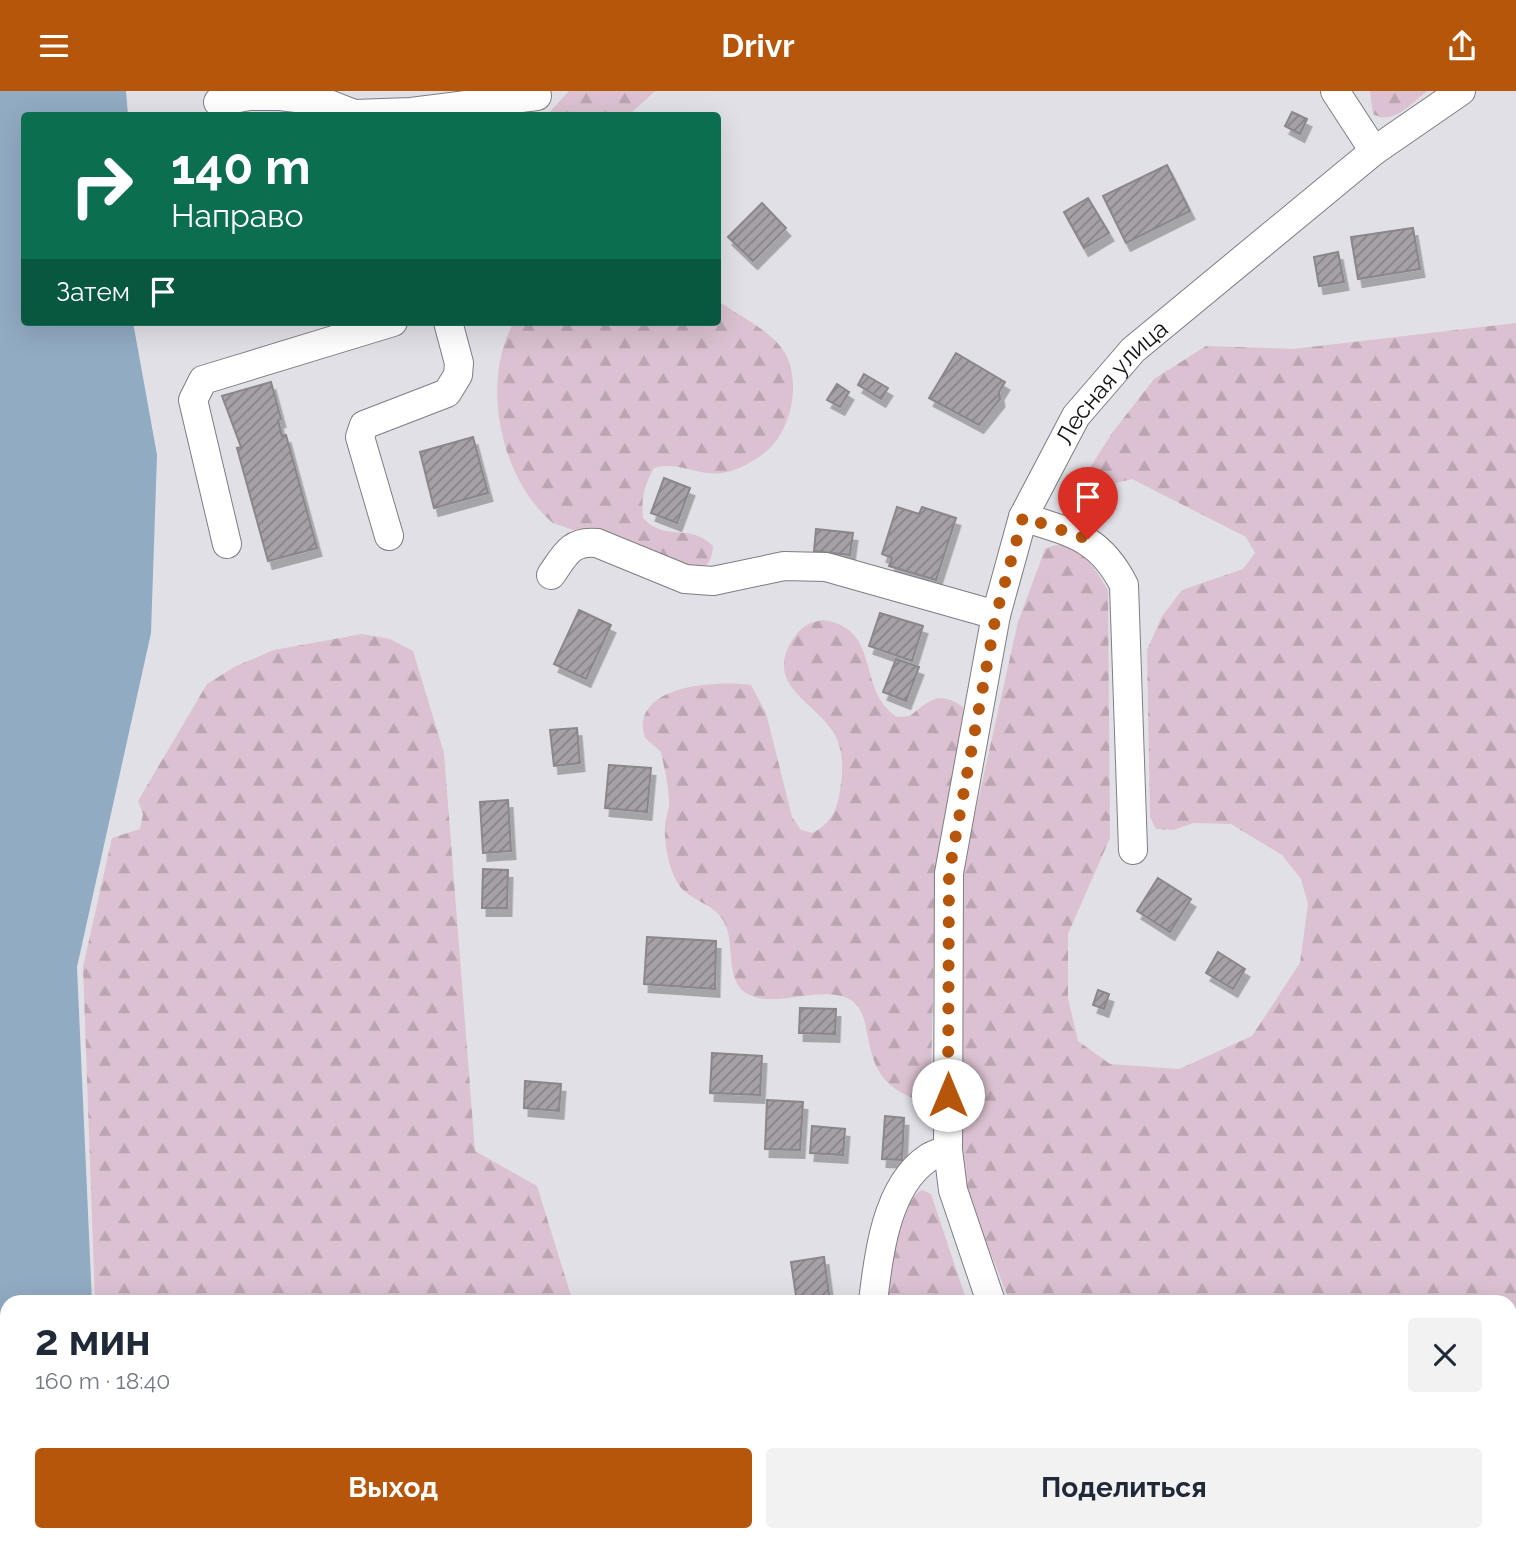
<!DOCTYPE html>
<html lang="ru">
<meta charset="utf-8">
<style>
body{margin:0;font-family:Raleway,sans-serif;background:#f2f2f3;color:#1f2937;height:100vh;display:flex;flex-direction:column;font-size:26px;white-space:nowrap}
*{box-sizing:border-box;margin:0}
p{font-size:23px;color:#747a83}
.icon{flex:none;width:38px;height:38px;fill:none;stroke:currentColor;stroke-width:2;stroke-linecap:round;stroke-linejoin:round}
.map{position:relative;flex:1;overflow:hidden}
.panel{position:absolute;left:0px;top:1204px;width:1517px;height:247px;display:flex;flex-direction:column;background:#fff;border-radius:21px 21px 0 0;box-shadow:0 7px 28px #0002}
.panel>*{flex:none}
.banner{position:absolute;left:21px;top:21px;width:700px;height:214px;border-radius:7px;box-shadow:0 7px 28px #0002;background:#0b6e4f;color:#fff;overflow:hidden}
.pin{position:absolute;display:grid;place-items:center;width:60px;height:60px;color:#fff;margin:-72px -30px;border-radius:50% 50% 50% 0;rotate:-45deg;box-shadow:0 0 7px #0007}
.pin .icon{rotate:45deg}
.me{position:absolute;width:77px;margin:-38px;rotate:0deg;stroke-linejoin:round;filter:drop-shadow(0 0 5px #0008)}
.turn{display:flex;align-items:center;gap:24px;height:147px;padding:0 35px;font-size:32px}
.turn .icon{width:91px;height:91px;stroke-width:2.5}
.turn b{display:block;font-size:49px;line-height:60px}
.then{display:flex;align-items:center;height:66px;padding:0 35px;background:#0003;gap:14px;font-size:26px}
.round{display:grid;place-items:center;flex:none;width:74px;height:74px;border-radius:7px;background:#f2f2f3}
.head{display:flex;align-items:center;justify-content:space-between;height:119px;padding:0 35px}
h1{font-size:42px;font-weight:700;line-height:52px}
.primary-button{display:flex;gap:14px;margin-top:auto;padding:14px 35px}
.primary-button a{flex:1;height:80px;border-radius:7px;background:#b5560b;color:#fff;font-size:28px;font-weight:700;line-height:80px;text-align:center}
.primary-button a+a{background:#f2f2f3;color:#1f2937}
header{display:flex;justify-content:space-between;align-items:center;height:91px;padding:0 35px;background:#b5560b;color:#fff;font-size:32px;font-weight:700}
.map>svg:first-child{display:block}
.forest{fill:url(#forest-firs)}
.water{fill:#91abc3}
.building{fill:url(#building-hatch);stroke:#8a868c;stroke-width:2;filter:url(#shadow)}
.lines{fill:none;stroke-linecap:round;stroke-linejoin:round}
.minor-casing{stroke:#7e7d84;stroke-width:30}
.minor{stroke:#fff;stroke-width:28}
.route{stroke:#b5560b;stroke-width:12;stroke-dasharray:0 21.6}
.labels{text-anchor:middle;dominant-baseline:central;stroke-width:6;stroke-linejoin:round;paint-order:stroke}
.street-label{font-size:24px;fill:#131316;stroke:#e1e0e7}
</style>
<header><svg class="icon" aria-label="menu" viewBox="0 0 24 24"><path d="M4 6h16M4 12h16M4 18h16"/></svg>Drivr<svg class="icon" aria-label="share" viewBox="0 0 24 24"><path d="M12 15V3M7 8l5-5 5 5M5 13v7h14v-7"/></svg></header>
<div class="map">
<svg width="1516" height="1450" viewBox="0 0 1516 1450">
<defs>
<pattern id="forest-firs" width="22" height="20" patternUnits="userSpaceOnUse" patternTransform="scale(1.75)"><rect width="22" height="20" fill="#dbc1d1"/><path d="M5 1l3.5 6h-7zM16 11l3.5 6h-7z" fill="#bba5b3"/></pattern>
<pattern id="building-hatch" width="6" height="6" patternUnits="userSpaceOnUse" patternTransform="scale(1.75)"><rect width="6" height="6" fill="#a6a1a7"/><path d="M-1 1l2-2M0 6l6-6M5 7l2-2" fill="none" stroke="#868287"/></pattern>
<filter id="shadow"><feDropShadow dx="4.5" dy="8" stdDeviation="0" flood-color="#0004"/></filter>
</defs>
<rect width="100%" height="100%" fill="#e1e0e7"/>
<path class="forest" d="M569 0H655L629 24H547Z
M1370 0H1427C1412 12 1393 35 1373 23Z
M718 210C736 223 764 236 779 254 803 280 794 334 769 358 759 367 741 378 727 381 702 388 680 369 654 377 644 395 641 407 643 427 666 452 690 431 713 455 712 469 708 476 695 481L553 432C500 388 480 291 514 231H718Z
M1516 232V1450H1119L1116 1444H1510V1211H1010L964 1095 960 1055 962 781 1018 531 1045 458C1074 442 1095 477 1108 499L1110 747 1068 843V907L1078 950 1110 973 1179 978 1252 945 1300 872 1308 813 1301 788 1282 764 1231 733 1194 732 1173 739 1156 738 1150 726 1147 559 1162 525 1182 499 1243 478 1255 462 1246 446 1132 388 1116 392 1108 407 1082 425 1072 419 1070 408 1112 342 1154 288 1206 255 1293 258Z
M823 529C883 538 855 598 897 626L910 625C929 609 940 599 963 616L965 628 936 777 931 983 929 997 913 1007C853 984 879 927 851 909 824 893 779 916 752 905 724 895 735 857 726 835 717 811 689 812 677 791 668 775 664 752 665 734 666 725 670 717 669 708 668 692 664 676 661 661L645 647C644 643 642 635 643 631 648 592 723 590 751 594L766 622 792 726 801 739 813 742C832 731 837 719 840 699 843 682 844 662 836 646 818 611 762 596 793 548 801 536 809 531 823 529Z
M362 543 390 548 413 560 444 662 475 1060 537 1095 573 1211H95L83 876 112 747 140 738 143 723 138 710 207 593 236 575 274 559Z
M922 1099 931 1103 967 1211H887C890 1186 899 1111 922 1099Z
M86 1444H547L546 1450H86Z
M867 1444H937L913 1450H867Z"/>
<path class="water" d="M0 0H126L128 24H24V231H133L157 364 151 542 77 876 92 1211H7V1444H80V1450H0Z"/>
<path class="building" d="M1292 21 1307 28 1300 43 1285 35Z
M1167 74 1190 120 1126 152 1103 105Z
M1088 107 1109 142 1084 157 1064 121Z
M762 112 786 137 753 170 728 146Z
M1413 137 1420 178 1358 188 1351 146Z
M1338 161 1344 191 1319 195 1314 166Z
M956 262 1005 291 999 301 1000 308 979 334 929 307Z
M864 283 888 297 881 308 858 294Z
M271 291 281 328 278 329 282 345 286 344 317 457 268 470 237 357 241 356 222 305Z
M837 293 849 301 840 316 827 309Z
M473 346 488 402 434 417 420 361Z
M664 387 690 397 677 432 651 422Z
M897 416 919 423 922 416 956 427 936 489 889 475 892 467 882 463Z
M816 438 853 442 850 464 814 460Z
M579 519 611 534 586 588 554 573Z
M880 522 923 535 912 570 869 555Z
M896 568 919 576 906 610 883 601Z
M577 637 580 672 554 675 550 639Z
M609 674 651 677 647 721 605 717Z
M508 709 511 760 483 762 480 711Z
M483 778 508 779 507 817H482Z
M1158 787 1191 808 1170 841 1137 820Z
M647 846 716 850 715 898 644 893Z
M1218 861 1245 878 1233 898 1206 882Z
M1098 899 1109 903 1104 918 1093 914Z
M800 917 836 918 835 943 799 942Z
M712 962 762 965 760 1004 710 1002Z
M525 990 561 993 559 1020 524 1017Z
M767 1009 803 1011 800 1059 765 1058Z
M885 1025 904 1027 902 1069 882 1068Z
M812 1035 845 1038 843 1064 810 1062Z
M824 1166 830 1211H797L791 1171Z
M780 1444H826L825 1450H780Z"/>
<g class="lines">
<defs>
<g id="minor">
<path d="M1335 0 1374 60"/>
<path d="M218 11 249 5H280L321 10 354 23 411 21 537 5"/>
<path d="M1023 426C1071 442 1099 445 1124 494L1133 759"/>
<path d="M389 445 360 346 364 334 447 302 458 284 459 272 448 231"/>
<path d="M227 453 193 309 203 289 393 231"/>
<path d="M551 484C565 464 571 449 597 452L685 488 713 490 784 475 826 476 996 524"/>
<path d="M873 1211C878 1166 886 1095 928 1067 933 1063 942 1061 948 1059"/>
<path id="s1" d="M991 1211 953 1099 948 1059 949 782 996 524 1023 426 1076 325 1133 259 1374 60 1461 0"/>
<path d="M852 1444V1450"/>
<path d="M1086 1444 1089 1450"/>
</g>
</defs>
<use href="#minor" class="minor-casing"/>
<use href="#minor" class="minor"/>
</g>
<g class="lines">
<path class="route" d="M948 1004 949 782 996 524 1023 426 1088 448"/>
</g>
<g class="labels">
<g class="street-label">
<text stroke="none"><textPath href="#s1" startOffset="962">Лесная улица</textPath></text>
</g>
</g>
</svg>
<div class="pin" style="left:1088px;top:448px;background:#d93025"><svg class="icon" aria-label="arrive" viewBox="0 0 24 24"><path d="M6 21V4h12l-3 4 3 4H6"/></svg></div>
<svg class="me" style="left:948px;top:1004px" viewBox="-20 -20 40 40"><circle r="19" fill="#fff"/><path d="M0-13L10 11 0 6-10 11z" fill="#b5560b"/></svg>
<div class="banner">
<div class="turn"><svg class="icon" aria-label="right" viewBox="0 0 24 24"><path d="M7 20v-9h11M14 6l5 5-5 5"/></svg><div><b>140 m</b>Направо</div></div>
<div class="then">Затем<svg class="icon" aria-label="arrive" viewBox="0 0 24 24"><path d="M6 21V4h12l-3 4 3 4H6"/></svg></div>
</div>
<section class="panel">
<div class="head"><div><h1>2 мин</h1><p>160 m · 18:40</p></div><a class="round"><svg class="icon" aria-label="close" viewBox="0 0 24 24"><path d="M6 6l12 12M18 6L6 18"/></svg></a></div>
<div class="primary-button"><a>Выход</a><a>Поделиться</a></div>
</section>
</div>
